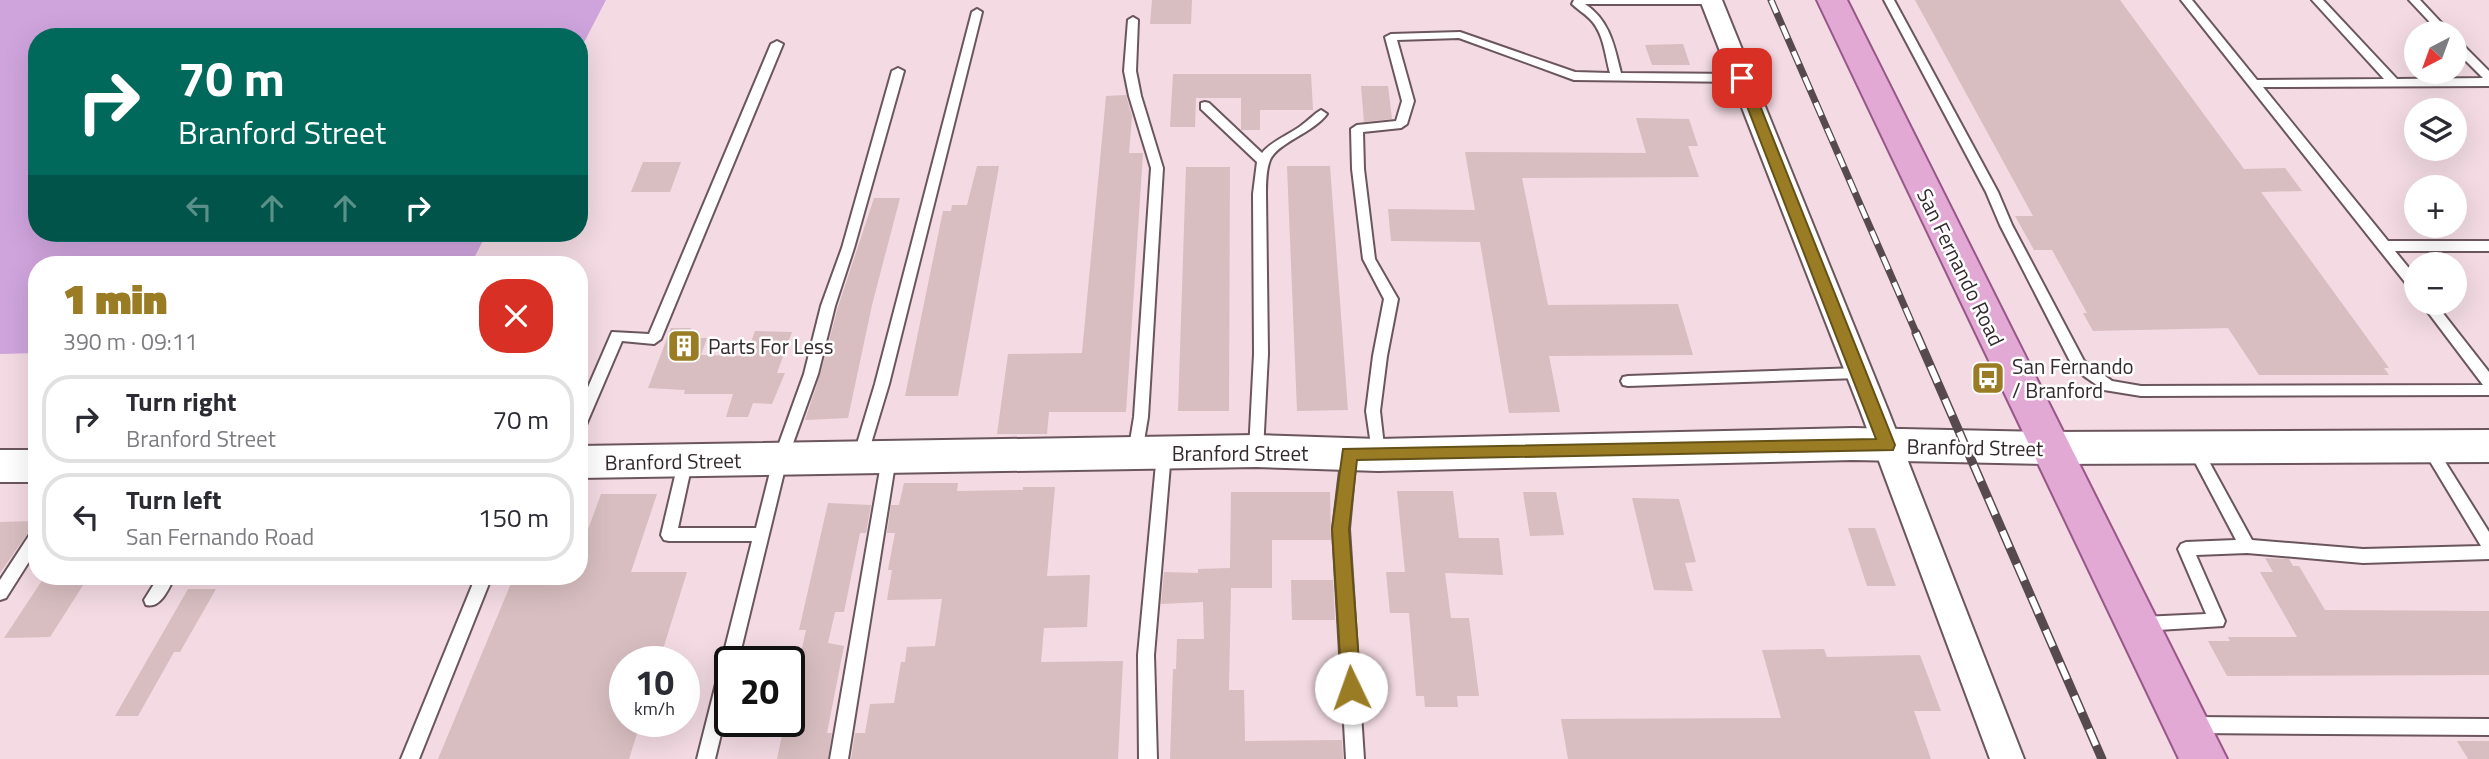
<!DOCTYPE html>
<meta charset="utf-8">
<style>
body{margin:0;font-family:"Titillium Web",sans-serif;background:#f2f2f3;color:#2b2b33;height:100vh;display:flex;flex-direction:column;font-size:26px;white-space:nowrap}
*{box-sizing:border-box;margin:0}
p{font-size:23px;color:#7c7c81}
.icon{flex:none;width:38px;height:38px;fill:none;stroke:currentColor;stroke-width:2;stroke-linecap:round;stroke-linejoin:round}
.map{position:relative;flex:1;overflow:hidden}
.panel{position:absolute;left:28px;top:256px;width:560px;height:329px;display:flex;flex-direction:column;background:#fff;border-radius:28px;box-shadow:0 7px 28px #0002}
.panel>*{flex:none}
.guide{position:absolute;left:28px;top:28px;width:560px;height:214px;border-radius:28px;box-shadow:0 7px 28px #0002;background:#00695c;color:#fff;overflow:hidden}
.needle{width:46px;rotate:221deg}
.controls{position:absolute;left:2404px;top:21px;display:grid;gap:14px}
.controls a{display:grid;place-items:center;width:63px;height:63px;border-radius:50%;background:#fff;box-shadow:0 7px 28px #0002;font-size:35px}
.speed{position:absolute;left:609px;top:646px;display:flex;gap:14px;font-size:35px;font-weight:700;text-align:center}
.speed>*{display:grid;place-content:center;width:91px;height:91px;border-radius:50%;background:#fff;box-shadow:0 7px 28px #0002;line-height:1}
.speed small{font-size:18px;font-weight:400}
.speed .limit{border:4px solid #111;border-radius:10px;background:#fff;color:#111}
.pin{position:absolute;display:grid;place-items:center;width:60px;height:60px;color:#fff;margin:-30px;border-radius:14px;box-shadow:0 4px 10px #0006}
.me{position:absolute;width:77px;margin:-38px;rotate:357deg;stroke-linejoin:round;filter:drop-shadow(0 0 5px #0008)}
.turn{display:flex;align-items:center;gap:24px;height:147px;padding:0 35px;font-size:32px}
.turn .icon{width:91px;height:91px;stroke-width:2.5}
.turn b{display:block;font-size:49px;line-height:60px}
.lanes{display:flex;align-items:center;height:66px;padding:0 35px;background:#0003;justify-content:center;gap:35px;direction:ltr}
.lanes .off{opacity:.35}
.round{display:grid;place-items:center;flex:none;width:74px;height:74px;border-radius:28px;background:#f2f2f3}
.head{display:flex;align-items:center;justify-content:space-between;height:119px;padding:0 35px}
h1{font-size:42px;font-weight:800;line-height:52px;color:#9a7c25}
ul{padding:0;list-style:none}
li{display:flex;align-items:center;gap:21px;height:88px;margin:0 14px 10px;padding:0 21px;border:4px solid #e1e1e2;border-radius:28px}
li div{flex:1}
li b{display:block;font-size:26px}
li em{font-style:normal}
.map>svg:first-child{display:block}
.water{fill:#cfa4dd}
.building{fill:#d8bec0}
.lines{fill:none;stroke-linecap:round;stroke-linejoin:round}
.lane-casing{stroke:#6b565d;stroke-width:4}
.street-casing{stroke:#6b565d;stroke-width:4}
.secondary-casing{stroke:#6b565d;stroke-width:4}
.primary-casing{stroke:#975787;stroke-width:4}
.lane{fill:#fff;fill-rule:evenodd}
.street{fill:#fff;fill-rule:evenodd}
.secondary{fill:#fff;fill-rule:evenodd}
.primary{fill:#e1a9d4;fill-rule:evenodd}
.rail-far1-casing{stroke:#574a4f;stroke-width:7}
.rail-casing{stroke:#574a4f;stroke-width:9}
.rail-far1{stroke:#fff;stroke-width:4.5;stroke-dasharray:14;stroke-linecap:butt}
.rail{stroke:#fff;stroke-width:6;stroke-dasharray:18;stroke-linecap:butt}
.route{fill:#9a7c25;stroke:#645118;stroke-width:2}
.labels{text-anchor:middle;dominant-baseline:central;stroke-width:5;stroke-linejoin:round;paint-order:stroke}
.street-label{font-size:21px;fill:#342a2e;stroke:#fff}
.poi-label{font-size:21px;fill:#342a2e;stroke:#fff;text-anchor:start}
</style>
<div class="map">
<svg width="2489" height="759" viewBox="0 0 2489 759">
<rect width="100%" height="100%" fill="#f3dae3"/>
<path class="water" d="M0 0H606L579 52V37H37V233H487L471 264H37V353L0 354Z"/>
<path class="building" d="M1152 0H1192L1191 24H1150Z
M1915 0H2120L2244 169 2285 168 2302 191 2261 192 2389 368H2384L2389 375H2259L2228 328 2093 331 2083 313H2087L2052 250H2034L2015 216H2033Z
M1683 44 1690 65H1652L1645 45Z
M1173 74H1311L1313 110H1260V130H1241V98H1196L1195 127H1170Z
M1361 86H1388L1392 119 1364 122Z
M1126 95 1132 116 1129 153H1143L1126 412H1049L1047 434H997L1008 354 1082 353 1106 96Z
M1636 118 1689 119 1698 146H1688L1699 177 1522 178 1548 305 1678 304 1693 355 1549 356 1560 412 1509 413 1480 242 1391 241 1388 209 1475 210 1465 152 1646 153Z
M643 162H681L670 192H631Z
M977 166H999L958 396H905L943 211H951L952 205H967Z
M1287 166H1330L1348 410 1297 411Z
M1186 167H1230L1229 411H1178Z
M874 198H900L872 305 848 418 805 420 820 375 838 307Z
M671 328H691L687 338H707L701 355 746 356 755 331 792 332 777 373H785L772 404 753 403 748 417H726L733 394H684L685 390 648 388Z
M904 483H958L957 491 1023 490V487H1055L1047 576 1090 575 1087 627 1044 628 1041 662 1123 661 1118 759H851L855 733H865L870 704 894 703 901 662H905L907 647 935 646 942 599 887 600 892 570H888L895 533H887L891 505H899Z
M1397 491H1453L1459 538H1499L1503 575 1445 573 1451 618H1469L1479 696H1457L1458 707H1425L1424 696H1416L1409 613H1390L1386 572H1405Z
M1231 492H1330L1331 540H1272V588H1231L1229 690H1244L1245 741 1342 740 1343 759H1170L1173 669H1176L1177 639H1204L1203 602 1161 604 1164 572 1198 573V569L1230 568Z
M1523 492H1556L1564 535 1530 536Z
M601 494H657L631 572H687L659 662H625V721H641L629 759H438L514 576H579V554Z
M1632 498 1679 499 1696 562 1685 563 1693 591 1654 590Z
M828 503 871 505 866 533H860L844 612H835L828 643 844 646 827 733H832L828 759H777L785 721H789V689L793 675 796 676 806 630H799Z
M36 521 30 530 0 573V522Z
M1848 528H1875L1896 586H1867Z
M2265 558 2289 559 2293 566H2299L2325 610 2489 611V675L2227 676 2208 641H2230L2228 637H2297L2260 572H2273Z
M45 576H89L50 637 4 638Z
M1291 580H1333L1335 620H1292Z
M188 589H216L180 652H174L138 716H115Z
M1824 649 1827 657 1920 655 1941 711H1914L1931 759H1568L1561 719 1781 718 1762 650Z
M2457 741H2489V759H2468Z"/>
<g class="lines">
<defs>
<path id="lane" d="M1574 0H1717L1716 3 1712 4H1585C1610 21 1614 45 1621 73L1742 74 1748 78 1742 82 1574 80 1459 38 1397 40 1414 101 1407 124 1401 128 1363 132 1364 169 1375 259 1398 299 1387 356 1380 411 1385 455 1383 459H1373L1366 411 1373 356 1384 299 1363 259 1352 169 1351 129 1357 125 1396 121 1402 101 1385 37 1391 34 1460 32 1575 72 1610 73C1605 55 1604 33 1590 19 1584 13 1577 9 1572 4Z
M1884 0H1894L1998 192 2012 225 2084 361 2112 381 2141 386 2483 385 2421 303H2435L2489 372V395L2141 396 2104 390 2074 369 2000 225 1986 192Z
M2181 0H2192L2257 80 2384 79 2312 0H2323L2397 79 2483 78 2455 50V40L2459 41 2489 71V86L2263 87 2388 241H2489V251H2395L2417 278V293L2412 291Z
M2409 0H2420L2451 33H2440Z
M977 9 982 12 889 384 867 457 865 461H855L853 457 875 384 972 12Z
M1133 17 1138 20 1136 71 1141 96 1163 168 1148 417 1142 453 1140 457H1130L1128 453 1134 417 1151 168 1129 96 1124 71 1128 20Z
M777 41 783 44 661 339 654 344 622 341 586 425 584 429 579 431V408L612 332 649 334 771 44Z
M898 68 904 71 854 248 835 306 818 374 787 460 738 662H730V697L715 759H697L752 541H669L664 540 661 535 679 459 681 455H691L693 459 678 528H756L773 460 804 374 821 306 842 248 892 71Z
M1205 102 1209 103 1262 153C1273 140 1289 135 1302 125 1309 120 1314 114 1321 110L1327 114C1313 133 1277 143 1270 160 1266 170 1266 183 1266 194L1268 354 1263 451 1261 455H1251L1249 451 1254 354 1253 194 1257 162 1201 109V103Z
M1858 368 1863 369 1865 373 1863 377 1858 378 1628 386 1623 385 1621 381 1623 377 1628 376Z
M2429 442 2434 444 2489 532V559L2363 563 2247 553 2196 555 2225 621 2223 626 2142 631 2136 629 2134 624 2136 619 2142 617 2206 614 2178 549 2181 544 2186 542 2236 540 2188 449 2190 445H2200L2252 540 2363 549 2481 546 2422 448 2424 444Z
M1164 447 1169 449 1171 453 1154 655 1157 759H1139L1138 655 1157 453 1159 449Z
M1349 448 1354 450 1356 454 1349 529 1364 759H1346L1333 529 1342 454 1344 450Z
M889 452 894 454 896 458 848 759H830L882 458 884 454Z
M37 530V549L6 598 0 600V580L32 531Z
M159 576H175C169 588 161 609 146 605L144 600Z
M476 576H492L419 759H401Z
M2192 717 2489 719V735L2192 733 2186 731 2183 725 2186 719Z"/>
<path id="street" d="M1700 0H1722L1888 410 2024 759H1990L1860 410Z"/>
<path id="secondary" d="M1853 428 2050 432 2489 430V462L2050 464 1853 460 1378 471 1256 467 579 478V446L1256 435 1378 439Z
M0 450H37V482H0Z"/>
<path id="primary" d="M1817 0H1847L2227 759H2179Z"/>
</defs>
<use href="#lane" class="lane-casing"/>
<use href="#street" class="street-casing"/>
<use href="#secondary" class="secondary-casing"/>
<use href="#primary" class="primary-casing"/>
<use href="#lane" class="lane"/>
<use href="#street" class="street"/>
<use href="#secondary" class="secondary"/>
<use href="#primary" class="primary"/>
<defs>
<path id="rail-far1" d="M1771 0 1917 335"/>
<path id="rail" d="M1916 333 2102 759"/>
</defs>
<use href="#rail-far1" class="rail-far1-casing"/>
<use href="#rail" class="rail-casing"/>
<use href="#rail-far1" class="rail-far1"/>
<use href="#rail" class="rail"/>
</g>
<path class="route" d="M1742 74 1749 78 1895 445 1893 450 1357 460 1349 529 1361 688 1358 694 1351 697 1345 694 1342 688 1332 529 1343 449 1876 439 1736 78Z"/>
<defs>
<symbol id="building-square" viewBox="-11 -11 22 22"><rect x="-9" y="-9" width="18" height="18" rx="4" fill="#9a7c25" stroke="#fff"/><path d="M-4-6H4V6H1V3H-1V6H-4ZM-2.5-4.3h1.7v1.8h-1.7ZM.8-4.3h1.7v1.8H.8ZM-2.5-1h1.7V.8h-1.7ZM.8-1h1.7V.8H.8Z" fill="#fff"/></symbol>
<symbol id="bus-square" viewBox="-11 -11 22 22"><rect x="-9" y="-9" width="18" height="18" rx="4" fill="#9a7c25" stroke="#fff"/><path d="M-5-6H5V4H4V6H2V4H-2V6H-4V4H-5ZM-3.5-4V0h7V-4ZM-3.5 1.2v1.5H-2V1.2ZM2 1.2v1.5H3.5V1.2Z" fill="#fff"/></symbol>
</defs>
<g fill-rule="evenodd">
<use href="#building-square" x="665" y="327" width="38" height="38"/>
<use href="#bus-square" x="1969" y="359" width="38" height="38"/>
</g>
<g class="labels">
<g class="street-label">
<text transform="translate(1961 267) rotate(64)">San Fernando Road</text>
<text transform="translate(1975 447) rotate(1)">Branford Street</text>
<text x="1240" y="453">Branford Street</text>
<text transform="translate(673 461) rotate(-1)">Branford Street</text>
</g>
<g class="poi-label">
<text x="708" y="346">Parts For Less</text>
<text x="2012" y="366">San Fernando<tspan x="2012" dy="24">/ Branford</tspan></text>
</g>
</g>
</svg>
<div class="controls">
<a><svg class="needle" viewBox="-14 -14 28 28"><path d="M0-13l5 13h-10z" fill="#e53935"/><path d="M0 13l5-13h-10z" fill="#7c7c81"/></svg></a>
<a><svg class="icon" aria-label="layers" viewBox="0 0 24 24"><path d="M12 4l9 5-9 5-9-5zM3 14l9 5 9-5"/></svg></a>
<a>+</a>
<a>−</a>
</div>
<div class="speed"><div>10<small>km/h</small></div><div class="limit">20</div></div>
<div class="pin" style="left:1742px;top:78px;background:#d93025"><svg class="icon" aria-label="arrive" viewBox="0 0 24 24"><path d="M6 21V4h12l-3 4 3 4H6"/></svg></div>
<svg class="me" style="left:1351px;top:688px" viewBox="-20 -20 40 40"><circle r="19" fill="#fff"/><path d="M0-13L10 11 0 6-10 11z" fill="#9a7c25"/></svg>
<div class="guide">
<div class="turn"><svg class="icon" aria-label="right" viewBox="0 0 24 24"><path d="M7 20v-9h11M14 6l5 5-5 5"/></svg><div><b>70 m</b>Branford Street</div></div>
<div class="lanes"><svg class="icon off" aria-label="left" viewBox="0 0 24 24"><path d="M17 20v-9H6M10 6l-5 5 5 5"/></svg><svg class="icon off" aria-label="ahead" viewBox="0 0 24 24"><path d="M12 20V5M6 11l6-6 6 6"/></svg><svg class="icon off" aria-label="ahead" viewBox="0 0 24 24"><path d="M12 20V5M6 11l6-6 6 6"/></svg><svg class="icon" aria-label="right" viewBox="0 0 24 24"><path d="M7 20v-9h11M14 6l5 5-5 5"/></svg></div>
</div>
<section class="panel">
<div class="head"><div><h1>1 min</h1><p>390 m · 09:11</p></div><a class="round" style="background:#d93025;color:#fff"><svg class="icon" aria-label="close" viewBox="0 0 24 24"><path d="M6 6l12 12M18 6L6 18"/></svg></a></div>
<ul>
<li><svg class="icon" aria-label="right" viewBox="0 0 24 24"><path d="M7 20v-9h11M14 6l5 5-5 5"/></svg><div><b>Turn right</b><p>Branford Street</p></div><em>70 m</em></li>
<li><svg class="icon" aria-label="left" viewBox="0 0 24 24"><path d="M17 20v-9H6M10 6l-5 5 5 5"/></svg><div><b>Turn left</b><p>San Fernando Road</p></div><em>150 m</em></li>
</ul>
</section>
</div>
